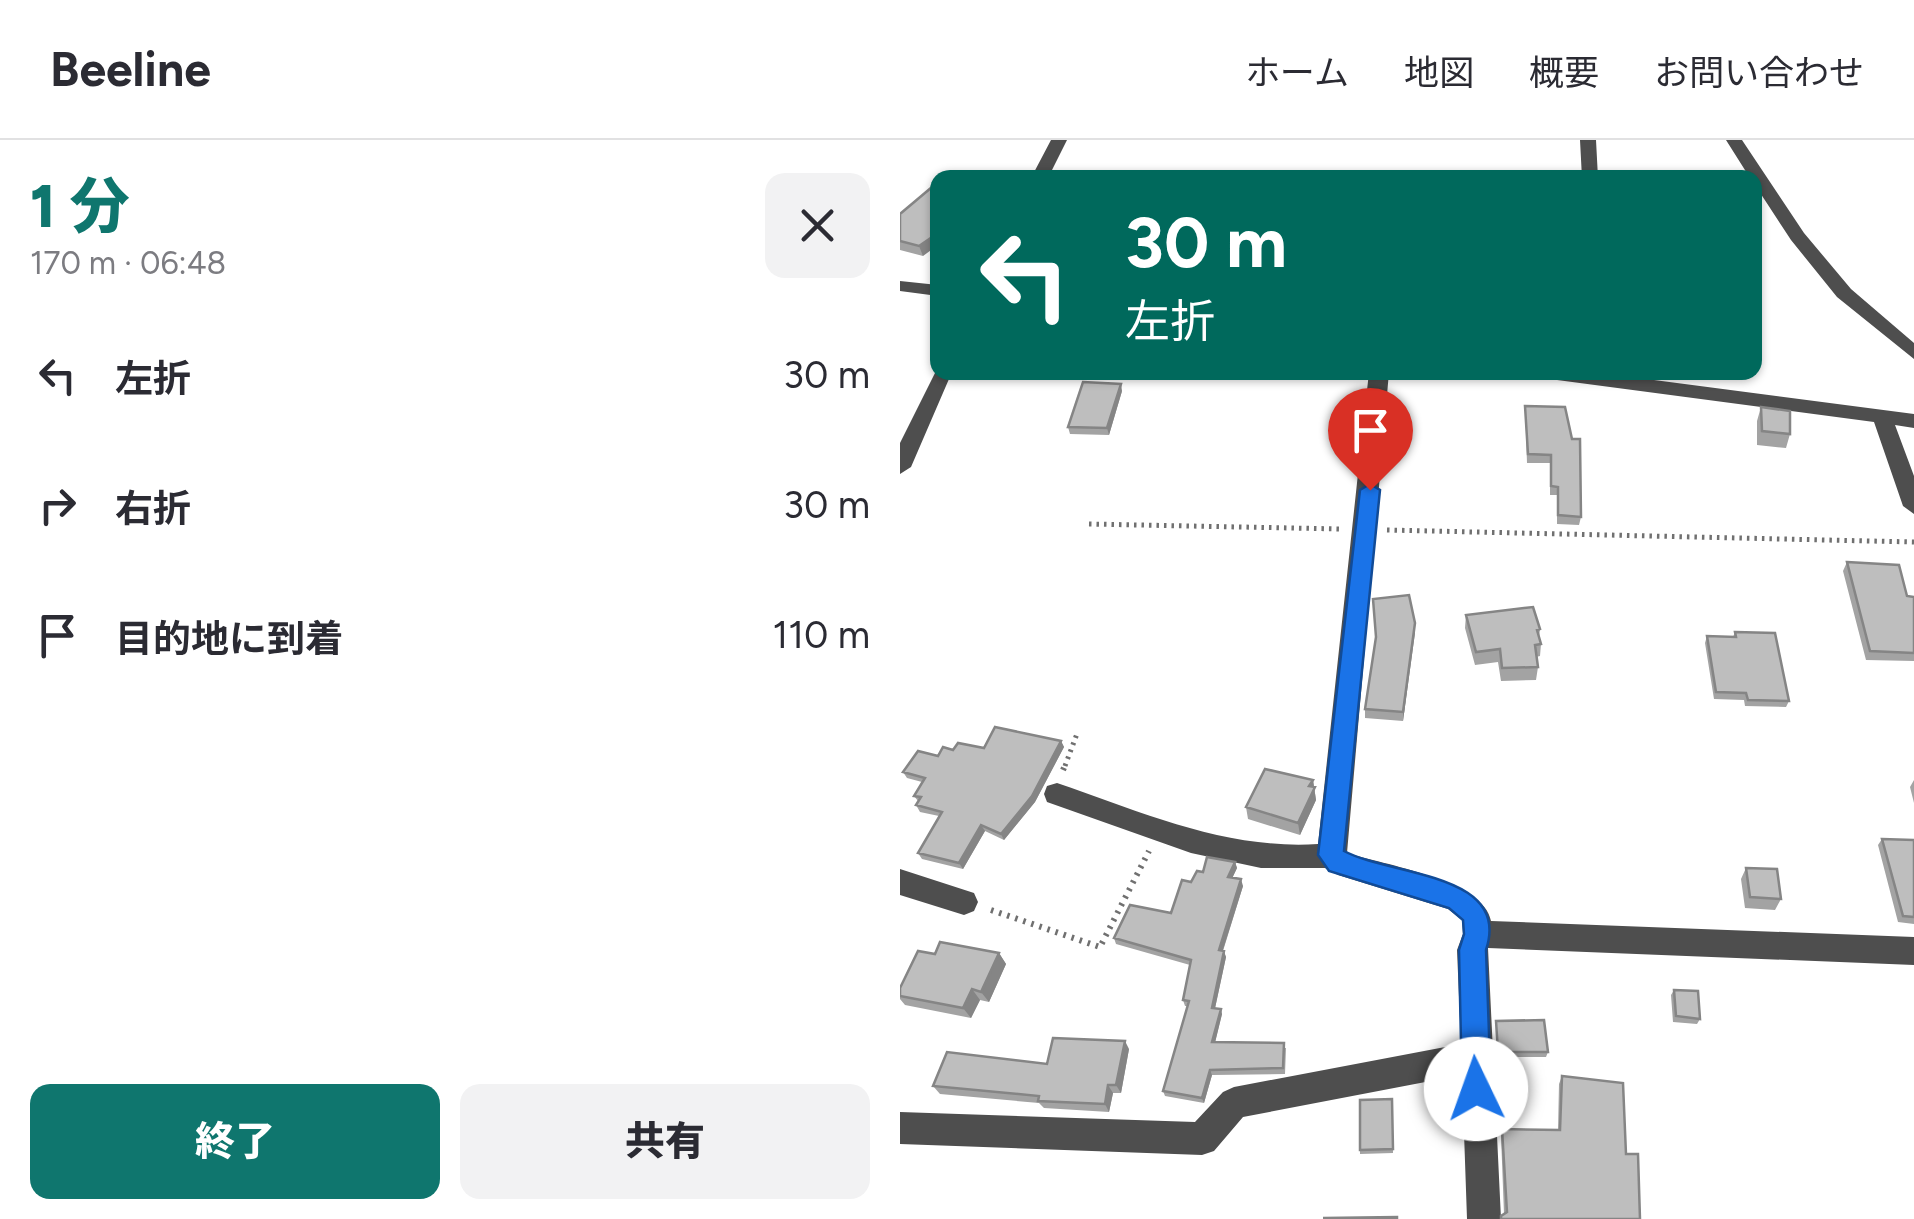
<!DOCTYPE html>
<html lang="ja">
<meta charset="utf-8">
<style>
body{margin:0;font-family:Figtree,"Noto Sans JP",sans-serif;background:#f2f2f3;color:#2b2b33;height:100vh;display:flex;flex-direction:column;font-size:38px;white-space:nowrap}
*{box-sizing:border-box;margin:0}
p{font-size:32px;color:#7c7c81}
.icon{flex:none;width:55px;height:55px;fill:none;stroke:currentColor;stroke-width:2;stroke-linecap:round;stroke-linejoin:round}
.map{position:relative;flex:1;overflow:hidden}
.panel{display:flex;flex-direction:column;background:#fff;width:900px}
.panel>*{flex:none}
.top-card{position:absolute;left:30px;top:30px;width:832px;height:210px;border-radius:20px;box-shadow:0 2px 8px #0004;background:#00695c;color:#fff;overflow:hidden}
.pin{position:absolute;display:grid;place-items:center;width:85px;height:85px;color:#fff;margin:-102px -42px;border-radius:50% 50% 50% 0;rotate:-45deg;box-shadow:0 0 10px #0007}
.pin .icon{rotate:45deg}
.me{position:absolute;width:110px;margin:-55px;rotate:357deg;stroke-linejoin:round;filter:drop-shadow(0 0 8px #0008)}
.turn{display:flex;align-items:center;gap:35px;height:210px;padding:0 30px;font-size:45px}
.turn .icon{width:130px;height:130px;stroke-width:2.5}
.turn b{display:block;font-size:70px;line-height:85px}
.round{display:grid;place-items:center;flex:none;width:105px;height:105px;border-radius:20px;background:#f2f2f3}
.overview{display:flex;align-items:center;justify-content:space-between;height:170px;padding:0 30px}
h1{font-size:60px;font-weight:800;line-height:75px;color:#0f766e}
.cta{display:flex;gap:20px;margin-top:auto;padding:20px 30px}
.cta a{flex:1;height:115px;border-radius:20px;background:#0f766e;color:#fff;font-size:40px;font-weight:800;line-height:115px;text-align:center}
.cta a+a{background:#f2f2f3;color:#2b2b33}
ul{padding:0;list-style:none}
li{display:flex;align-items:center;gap:30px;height:130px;padding:0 30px}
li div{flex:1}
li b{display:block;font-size:38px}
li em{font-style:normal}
header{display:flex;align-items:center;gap:60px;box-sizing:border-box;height:140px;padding:0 50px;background:#fff;border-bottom:2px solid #e1e1e2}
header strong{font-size:48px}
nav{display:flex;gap:55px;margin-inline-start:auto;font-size:35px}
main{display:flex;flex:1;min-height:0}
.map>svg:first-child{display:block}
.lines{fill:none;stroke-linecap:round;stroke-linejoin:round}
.path-far1{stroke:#707070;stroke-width:5;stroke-dasharray:2.5 5;stroke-linecap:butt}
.path{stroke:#707070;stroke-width:6;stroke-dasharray:2.5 6;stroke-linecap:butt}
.minor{fill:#4e4e4e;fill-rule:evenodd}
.wall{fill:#a3a3a3}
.shaded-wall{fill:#858585}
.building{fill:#bebebe;stroke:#858585;stroke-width:2.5}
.route{fill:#1a73e8;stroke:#114b97;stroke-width:2.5}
</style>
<header>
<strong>Beeline</strong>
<nav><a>ホーム</a><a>地図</a><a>概要</a><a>お問い合わせ</a></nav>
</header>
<main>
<section class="panel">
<div class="overview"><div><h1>1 分</h1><p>170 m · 06:48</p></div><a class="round"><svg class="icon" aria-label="close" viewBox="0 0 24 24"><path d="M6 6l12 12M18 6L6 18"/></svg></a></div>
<ul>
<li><svg class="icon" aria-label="left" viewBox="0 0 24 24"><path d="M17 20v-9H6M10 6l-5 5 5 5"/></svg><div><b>左折</b></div><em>30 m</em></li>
<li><svg class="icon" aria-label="right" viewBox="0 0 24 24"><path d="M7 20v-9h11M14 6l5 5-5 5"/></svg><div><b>右折</b></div><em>30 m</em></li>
<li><svg class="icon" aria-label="arrive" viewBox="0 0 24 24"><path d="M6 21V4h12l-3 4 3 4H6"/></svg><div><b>目的地に到着</b></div><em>110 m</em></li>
</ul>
<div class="cta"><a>終了</a><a>共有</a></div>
</section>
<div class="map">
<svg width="1014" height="1079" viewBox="0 0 1014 1079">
<rect width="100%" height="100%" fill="#fff"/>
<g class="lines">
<path class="path-far1" d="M189 384 441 389
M487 390 1014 402
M165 626 178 591"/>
<path class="path" d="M163 630 166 623
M91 770 200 807 249 711"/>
<path class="minor" d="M151 0H167L148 38H131Z
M680 0H696L698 38H682Z
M826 0H842L904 93 951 149 1014 203V219L937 157 891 100 855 45V38H850Z
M0 141 38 145V156L0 151Z
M38 227V232H52L11 327 0 334V303Z
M469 232H489L447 713C482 724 585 741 591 781L1014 797V825L588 808 601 1079H567L562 935 343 977 314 1011 302 1015 0 1004V972L295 982 323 952 334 947 561 904 557 810 563 794 562 780 548 769 438 735 425 728H361L291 713 147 662 144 654 147 646 157 643C242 672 326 710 418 704Z
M632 232H693L1014 274V288L995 285 1014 336V374L1003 366 974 282 642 238Z
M0 729 74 753 78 762 74 771 64 775 0 755Z"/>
</g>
<path class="wall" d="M38 42 23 116 0 110V74Z
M222 251 209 295 170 294 168 287Z
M625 266 665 267 681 377 679 385 657 384V355H650V323H627Z
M861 267 890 294 886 308 857 305V281Z
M947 422 1007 456 1014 457V521L966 520 943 431Z
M566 475 640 489 639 497 641 504 640 516 636 517 638 527 636 540 601 541 598 522 575 525 565 488Z
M515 483 503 581 465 578V569Z
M835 492 889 561 886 567 845 566 844 560 814 559 805 503 807 496 833 497Z
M161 601 164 607 135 662 104 700 85 691 63 729 22 719 18 713 39 676 20 672 16 665 18 661 14 656 22 642 7 638 3 632 53 610Z
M413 640 416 660 400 695 348 679 346 667Z
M1014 640V663L1010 647Z
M982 699 1014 700V784L998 782 978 705Z
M335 722 337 728 332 738 343 746 323 811 326 817 315 868 322 874 315 902 386 908 385 934 312 935 304 963 265 956 263 951 288 866H285L283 860 290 825 216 804 214 798 271 773 291 742 303 732Z
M846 728 881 759 875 770 845 768 841 739Z
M99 813 106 824 89 862 80 860 71 878 5 865 0 859V848L35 814Z
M774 850 800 879 797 884 773 882 771 855Z
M596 881 648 912 646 917H597Z
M229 909 221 953H213L209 972 144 968 139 963 40 954 33 946Z
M662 936 726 1014 740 1079H600L604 1074 601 996 602 989 658 990 659 944Z
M492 959 493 1013 460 1014V960Z"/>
<path class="shaded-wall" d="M38 93V105L23 116 19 106Z
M221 244 222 251 209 295 207 288Z
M515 483V493L503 581V572Z
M161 601 164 607 135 662 104 700 101 694Z
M413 640 416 660 400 695 398 683 409 646Z
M81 685 85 691 63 729 59 723Z
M335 722 337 728 330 743 328 737Z
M341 739 343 746 321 816 319 810Z
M324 811 326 817 314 873 312 868Z
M99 813 106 824 89 862 81 852Z
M72 849 80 860 71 878 63 868Z
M321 869 322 874 314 907 312 902Z
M225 901 229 909 221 953 216 945Z
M310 930 312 935 304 963 302 958Z
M208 945 213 953 209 972 205 964Z"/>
<path class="building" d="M38 42V93L19 106 0 101V74Z
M183 242 221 244 207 288 168 287Z
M625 266 665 267 672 299H680L681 377 658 375V347L651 346V315L628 314Z
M861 267 890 271V294L862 291Z
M947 422 999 425 1007 456 1014 457V513L970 511Z
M509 455 515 483 503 572 465 569 476 497 473 459Z
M633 467 640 489 637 490 641 504 635 505 638 527 602 528 600 509 576 512 566 475Z
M835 492 875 493 889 561 848 560 846 553 816 552 807 496 836 497Z
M95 587 161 601 132 656 101 694 81 685 59 723 18 713 42 672 16 665 21 657 14 656 25 638 3 632 18 611 38 616 43 607 53 610 58 603 84 608Z
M365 629 413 640 409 646 415 647 398 683 346 667Z
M982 699 1014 700V777L1003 776Z
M307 717 335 722 328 737 341 739 319 810 324 811 312 868 321 869 312 902 384 903 383 928 310 930 302 958 263 951 289 861 283 860 291 820 214 798 230 765 271 773 282 740 291 742 297 731 303 732Z
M846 728 877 729 881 759 850 757Z
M40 802 99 813 81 852 72 849 63 868 0 856V848L18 811 35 814Z
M774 850 798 851 800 879 776 876Z
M644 880 648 912H598L596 881Z
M153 898 225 901 216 945H208L205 964 138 961 139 956 33 946 47 912 147 924Z
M662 936 723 943 726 1014H738L740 1079H601V1076L607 1072 602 989 660 990Z
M492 959 493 1009 460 1010V960Z
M497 1077V1079L423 1078Z"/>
<path class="route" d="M470 344 480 350 444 711C490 736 612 732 586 810L591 949 587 960 576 964 566 960 562 949 559 810 564 794 563 780 549 768 429 731 418 715 460 350Z"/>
</svg>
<div class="pin" style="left:470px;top:350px;background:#d93025"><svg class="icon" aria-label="arrive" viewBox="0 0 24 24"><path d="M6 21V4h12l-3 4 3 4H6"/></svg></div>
<svg class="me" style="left:576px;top:949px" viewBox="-20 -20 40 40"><circle r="19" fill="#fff"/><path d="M0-13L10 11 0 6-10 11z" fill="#1a73e8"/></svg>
<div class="top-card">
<div class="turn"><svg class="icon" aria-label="left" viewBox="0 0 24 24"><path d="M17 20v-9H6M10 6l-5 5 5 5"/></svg><div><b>30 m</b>左折</div></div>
</div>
</div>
</main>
